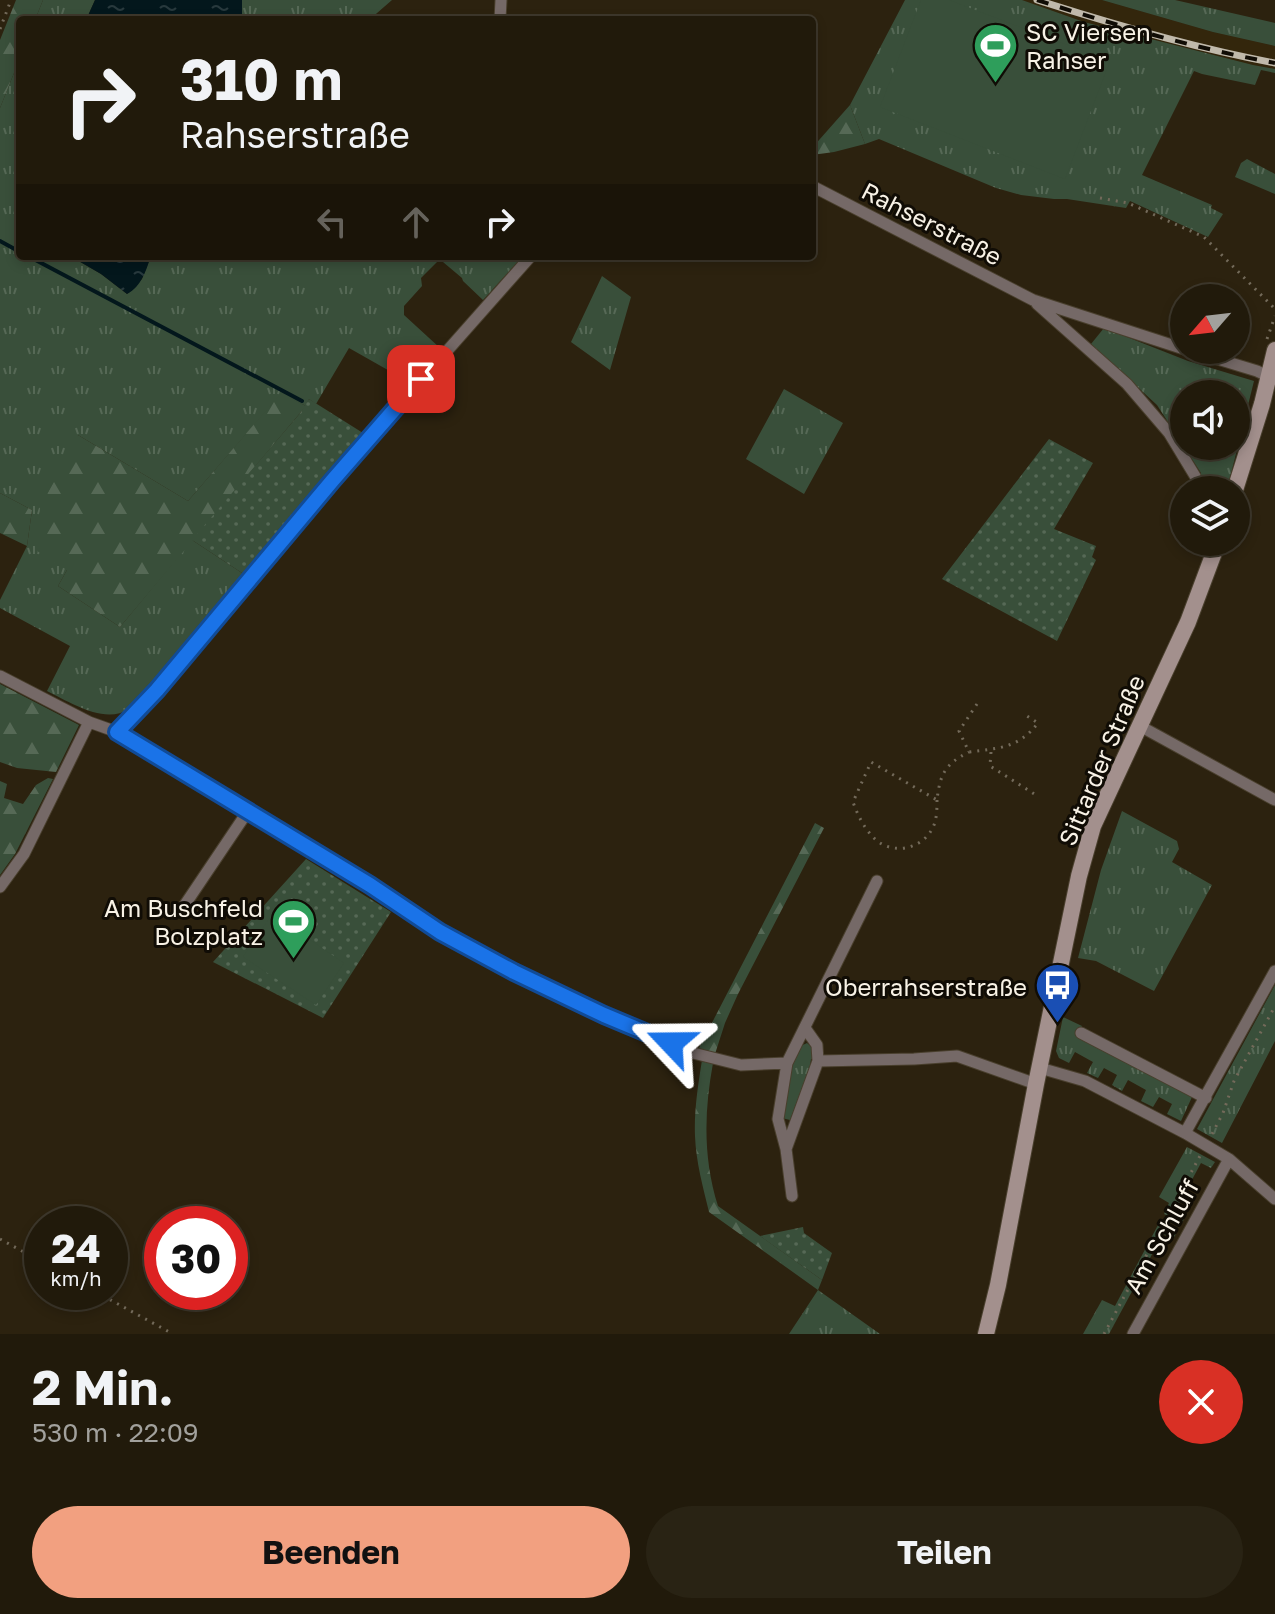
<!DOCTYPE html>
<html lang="de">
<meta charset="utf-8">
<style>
body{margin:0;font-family:"Golos Text",sans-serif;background:#292314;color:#f1f3f6;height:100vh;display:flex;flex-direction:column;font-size:30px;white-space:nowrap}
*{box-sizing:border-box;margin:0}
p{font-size:26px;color:#a2a19d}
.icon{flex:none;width:44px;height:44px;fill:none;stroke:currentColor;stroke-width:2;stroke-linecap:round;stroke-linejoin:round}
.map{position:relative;height:1334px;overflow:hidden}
.panel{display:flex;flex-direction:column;background:#211a0b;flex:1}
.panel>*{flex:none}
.top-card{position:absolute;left:16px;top:16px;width:800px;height:244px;border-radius:8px;box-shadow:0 4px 12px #0003,0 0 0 2px #3e382c;background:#211a0b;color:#f1f3f6;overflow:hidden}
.needle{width:52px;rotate:242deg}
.buttons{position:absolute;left:1170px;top:284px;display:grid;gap:16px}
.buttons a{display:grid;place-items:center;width:80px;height:80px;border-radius:50%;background:#211a0b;box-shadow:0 4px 12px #0003,0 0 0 2px #3e382c;font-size:40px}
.speed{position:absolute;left:24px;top:1206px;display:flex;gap:16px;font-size:40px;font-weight:700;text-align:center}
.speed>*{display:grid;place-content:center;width:104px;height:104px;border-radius:50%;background:#211a0b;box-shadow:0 4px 12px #0003,0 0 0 2px #3e382c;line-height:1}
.speed small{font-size:20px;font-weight:400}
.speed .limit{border:12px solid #d22;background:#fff;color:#111}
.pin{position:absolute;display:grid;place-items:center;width:68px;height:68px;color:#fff;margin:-34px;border-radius:16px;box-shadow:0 4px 12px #0006}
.me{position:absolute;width:88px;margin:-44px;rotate:293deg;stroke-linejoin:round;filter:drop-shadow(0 0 6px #0008)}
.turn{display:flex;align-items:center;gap:28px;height:168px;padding:0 32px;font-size:36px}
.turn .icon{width:104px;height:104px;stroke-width:2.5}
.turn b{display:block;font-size:56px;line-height:68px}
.lanes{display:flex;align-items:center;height:76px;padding:0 32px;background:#0003;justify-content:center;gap:40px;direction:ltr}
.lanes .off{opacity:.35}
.round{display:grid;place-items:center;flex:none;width:84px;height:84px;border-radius:42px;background:#292314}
.summary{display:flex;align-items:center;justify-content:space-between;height:136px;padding:0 32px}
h1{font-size:48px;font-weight:700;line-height:60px}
.cta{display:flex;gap:16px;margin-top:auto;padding:16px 32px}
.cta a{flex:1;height:92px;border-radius:48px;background:#f2a080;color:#111;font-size:32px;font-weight:700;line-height:92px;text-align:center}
.cta a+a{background:#292314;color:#f1f3f6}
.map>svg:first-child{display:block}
.built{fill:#33260c}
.grass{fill:url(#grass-tufts);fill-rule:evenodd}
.forest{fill:url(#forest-firs)}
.park{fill:url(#park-dots)}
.pitch{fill:#394f3a}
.water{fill:url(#water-ripples)}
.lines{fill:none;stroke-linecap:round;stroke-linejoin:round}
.stream{stroke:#03171c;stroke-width:4}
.street-casing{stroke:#493f2d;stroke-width:13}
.secondary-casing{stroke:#493f2d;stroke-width:18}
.path{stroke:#736a5a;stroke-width:3;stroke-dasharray:2 6;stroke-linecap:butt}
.street{stroke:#756967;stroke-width:11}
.secondary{stroke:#a3908d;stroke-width:16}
.rail-casing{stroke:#c0b9ab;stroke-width:7}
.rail{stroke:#100c05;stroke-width:4;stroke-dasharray:12;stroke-linecap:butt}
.route-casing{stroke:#114b97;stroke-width:20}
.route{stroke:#1a73e8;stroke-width:14}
.labels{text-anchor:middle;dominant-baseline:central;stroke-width:6;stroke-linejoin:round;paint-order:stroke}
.poi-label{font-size:24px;fill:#f8f2e6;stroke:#100c05;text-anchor:end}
.street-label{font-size:24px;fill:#f8f2e6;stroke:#100c05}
</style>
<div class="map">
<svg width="1275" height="1334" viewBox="0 0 1275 1334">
<defs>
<pattern id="grass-tufts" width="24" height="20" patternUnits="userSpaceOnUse" patternTransform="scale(2)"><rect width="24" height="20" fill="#394f3a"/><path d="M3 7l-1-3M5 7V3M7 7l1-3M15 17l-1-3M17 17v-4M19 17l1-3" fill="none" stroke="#566956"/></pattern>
<pattern id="forest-firs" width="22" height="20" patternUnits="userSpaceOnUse" patternTransform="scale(2)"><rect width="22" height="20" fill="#394f3a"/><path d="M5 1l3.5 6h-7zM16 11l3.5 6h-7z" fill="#566956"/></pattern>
<pattern id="park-dots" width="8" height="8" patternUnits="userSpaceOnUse" patternTransform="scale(2)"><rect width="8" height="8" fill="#394f3a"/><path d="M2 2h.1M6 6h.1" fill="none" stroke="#566956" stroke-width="1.8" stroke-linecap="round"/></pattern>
<pattern id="water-ripples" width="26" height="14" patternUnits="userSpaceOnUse" patternTransform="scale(2)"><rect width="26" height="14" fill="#03171c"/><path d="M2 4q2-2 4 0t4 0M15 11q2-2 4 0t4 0" fill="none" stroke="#28393d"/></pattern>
</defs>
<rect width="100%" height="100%" fill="#2c220f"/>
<path class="built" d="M1022 0H1102L1213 32 1275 46V69L1253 65 1084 22Z"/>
<path class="grass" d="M43 0H95L86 20H35Z
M242 0H392L369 20H242Z
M905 0H1022L1084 22 1253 65 1275 69V73L1261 70 1255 85 1202 74 1194 71 1142 175 1212 205 1211 208 1223 214 1208 237 1130 201 1126 208 1067 199H1054L1021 195 996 188 879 139 865 144 850 105Z
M1102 0H1175L1275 23V46L1213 32Z
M20 58V151L16 172 15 210 20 228V256H70L101 274 127 294 142 279 151 256H523L483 300 463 281 462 278 443 262 438 261 421 278 422 286 404 306V315L440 348 409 382 349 348 316 404 309 399 306 406 281 394 188 501 78 435 67 570 58 586 120 627 192 540 245 575 144 695C139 700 134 705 129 709 104 725 70 702 47 691L70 646 0 608V600L27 546 32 510 0 493V108Z
M1247 159 1275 174V194L1235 177 1241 163Z
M602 276 631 297 610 370 571 342Z
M1104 328 1188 361 1254 381 1227 490H1195L1191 480 1201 473 1157 405 1091 344ZM1184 394H1236V446H1184Z
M784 389 843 423 804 494 746 459Z
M1122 811 1177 841 1179 849 1172 862 1212 885 1154 991 1096 961 1078 958 1101 870Z
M1275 985V1041L1222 1143 1197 1129Z
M1063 1017 1082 1026 1078 1035 1192 1097 1181 1121 1167 1114 1172 1104 1159 1097 1153 1107 1141 1101 1146 1090 1128 1080 1122 1091 1112 1085 1117 1075 1104 1068 1098 1078 1087 1073 1093 1062 1075 1052 1069 1063 1059 1058 1056 1051Z
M807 1043 813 1048 815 1059H811L810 1067 790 1120 782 1118C785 1099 787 1068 797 1051 800 1045 801 1046 807 1043Z
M1187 1147 1215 1162 1211 1168 1201 1163 1174 1213 1184 1219 1182 1223 1164 1214 1169 1203 1159 1197Z
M1158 1225 1176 1234 1173 1239 1163 1234 1109 1334H1083L1102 1300 1115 1306Z
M818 1290 880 1334H789Z"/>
<path class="forest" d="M16 0H43L35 20H20V58L0 108V40Z
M850 105 865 144 834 152 812 155V148Z
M281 393 306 406 120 627 58 586 67 570 37 551 40 508 78 435 188 501Z
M0 493 32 510 27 546 0 533Z
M0 684 79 725 56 772 17 768 0 762Z
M48 778 53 779 15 854 0 875V781L7 784 4 798 23 804 36 785Z
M815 823 824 828 738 994 725 1023 715 1054 699 1048Z
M702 1060 713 1063C704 1112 703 1158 718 1206L822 1280 818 1290 709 1212C703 1187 696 1162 695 1136 694 1111 698 1085 702 1060Z"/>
<path class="park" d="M309 399 363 433 245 575 192 540 301 412Z
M1049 439 1093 463 1054 529 1096 546 1092 557 1096 560 1057 641 942 579Z
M306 859 391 912 323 1018 213 962Z
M803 1227 804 1233 832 1253 822 1280 760 1236Z"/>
<path class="pitch" d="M921 0H949L1110 61 1065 179 880 107Z
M272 914 344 963 316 1005 243 957Z"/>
<path class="water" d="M95 0H242V20H86Z
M70 256H151C146 270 142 286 127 294L101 274Z"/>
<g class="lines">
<path class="stream" d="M0 241 20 252
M28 256 302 401"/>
<defs>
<path id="street" d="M500 20 501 0
M812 186 1033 300 1184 349
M1037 304 1127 384 1169 433 1195 476
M1188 350 1257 371 1274 379
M0 676 89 722 117 732 370 885 440 932 514 972 604 1015 693 1053 741 1065 787 1063
M1140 726 1275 800
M117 732 157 690 332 481 531 256
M0 887 24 854 89 722
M184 906 248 811
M1081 1033 1206 1098
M818 1061 914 1059 957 1056 1036 1084
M1040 1068 1085 1081 1185 1133 1229 1159 1275 1199
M1185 1133 1275 971
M786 1149 778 1119 787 1063 877 881
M792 1196 786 1149 818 1061 817 1045 805 1028
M1133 1334 1229 1159"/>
<path id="secondary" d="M1235 490 1262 404 1275 350
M986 1334 998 1285 1036 1084 1079 876 1093 826 1188 622 1218 542"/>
</defs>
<use href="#street" class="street-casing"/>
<use href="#secondary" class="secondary-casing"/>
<path class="path" d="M0 29 11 0
M1100 198 1128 203 1204 237 1275 309
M1267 339 1275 316
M1236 515 1240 504
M977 704 959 731 969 752C998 748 1018 749 1038 723L1027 716
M991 752 990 766 1036 795
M937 800C937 808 937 817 934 825 925 848 895 856 876 840 865 830 858 816 853 802L871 762 937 800C940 774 945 764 969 752
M1212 1134 1223 1113 1234 1081 1275 1006
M0 1239 42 1262
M96 1292 173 1334
M1104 1334 1201 1154"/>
<use href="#street" class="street"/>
<use href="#secondary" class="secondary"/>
<defs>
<path id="rail" d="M1037 0C1115 25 1194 48 1275 63"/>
</defs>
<use href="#rail" class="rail-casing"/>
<use href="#rail" class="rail"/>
</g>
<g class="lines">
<defs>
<path id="route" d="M421 379 332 481 157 690 117 732 370 885 440 932 514 972 604 1015 671 1043"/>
</defs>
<use href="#route" class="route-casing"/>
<use href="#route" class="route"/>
</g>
<defs>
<symbol id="stadium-pin" viewBox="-11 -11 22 30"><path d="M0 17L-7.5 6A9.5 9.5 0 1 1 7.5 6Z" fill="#2e9e5b" stroke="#100c05"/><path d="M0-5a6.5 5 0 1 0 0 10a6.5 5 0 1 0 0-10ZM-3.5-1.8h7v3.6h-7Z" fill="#fff"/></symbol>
<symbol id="bus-pin" viewBox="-11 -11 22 30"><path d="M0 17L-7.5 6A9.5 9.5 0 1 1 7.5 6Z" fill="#1a4fb4" stroke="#100c05"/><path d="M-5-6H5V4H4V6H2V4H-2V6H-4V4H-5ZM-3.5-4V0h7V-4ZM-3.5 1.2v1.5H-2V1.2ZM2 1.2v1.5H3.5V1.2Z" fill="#fff"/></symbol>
</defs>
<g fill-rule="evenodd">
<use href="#stadium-pin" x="970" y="20" width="51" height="69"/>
<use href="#stadium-pin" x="268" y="896" width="51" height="69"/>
<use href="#bus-pin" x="1032" y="960" width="51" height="69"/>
</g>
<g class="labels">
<g class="poi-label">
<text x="1026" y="31" text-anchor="start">SC Viersen<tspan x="1026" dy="28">Rahser</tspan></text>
<text x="263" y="907">Am Buschfeld<tspan x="263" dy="28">Bolzplatz</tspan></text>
<text x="1027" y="986">Oberrahserstraße</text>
</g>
<g class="street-label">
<text transform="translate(932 223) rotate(27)">Rahserstraße</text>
<text transform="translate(1101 760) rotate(-67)">Sittarder Straße</text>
<text transform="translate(1161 1236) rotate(-61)">Am Schluff</text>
</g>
</g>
</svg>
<div class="buttons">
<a><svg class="needle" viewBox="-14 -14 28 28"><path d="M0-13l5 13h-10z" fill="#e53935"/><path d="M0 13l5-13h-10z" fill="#a2a19d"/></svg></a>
<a><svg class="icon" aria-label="sound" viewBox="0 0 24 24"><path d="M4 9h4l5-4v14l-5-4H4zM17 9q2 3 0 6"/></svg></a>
<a><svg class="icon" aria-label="layers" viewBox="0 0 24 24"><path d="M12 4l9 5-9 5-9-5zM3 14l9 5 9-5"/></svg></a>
</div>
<div class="speed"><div>24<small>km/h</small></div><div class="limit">30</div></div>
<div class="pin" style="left:421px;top:379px;background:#d93025"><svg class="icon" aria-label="arrive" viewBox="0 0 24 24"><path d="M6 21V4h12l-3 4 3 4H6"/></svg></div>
<svg class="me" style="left:671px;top:1043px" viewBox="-20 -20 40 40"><path d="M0-17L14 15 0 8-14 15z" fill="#1a73e8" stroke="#fff" stroke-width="4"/></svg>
<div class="top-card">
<div class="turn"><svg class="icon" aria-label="right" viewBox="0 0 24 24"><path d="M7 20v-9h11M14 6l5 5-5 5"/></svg><div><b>310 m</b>Rahserstraße</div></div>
<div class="lanes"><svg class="icon off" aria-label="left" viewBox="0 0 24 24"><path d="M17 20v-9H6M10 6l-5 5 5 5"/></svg><svg class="icon off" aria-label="ahead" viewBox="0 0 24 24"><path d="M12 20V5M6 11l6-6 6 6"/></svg><svg class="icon" aria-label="right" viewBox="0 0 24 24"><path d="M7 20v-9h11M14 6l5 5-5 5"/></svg></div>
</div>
</div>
<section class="panel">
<div class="summary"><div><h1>2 Min.</h1><p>530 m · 22:09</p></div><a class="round" style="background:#d93025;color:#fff"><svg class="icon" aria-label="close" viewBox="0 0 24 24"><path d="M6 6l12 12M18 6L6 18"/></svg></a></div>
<div class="cta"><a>Beenden</a><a>Teilen</a></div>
</section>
